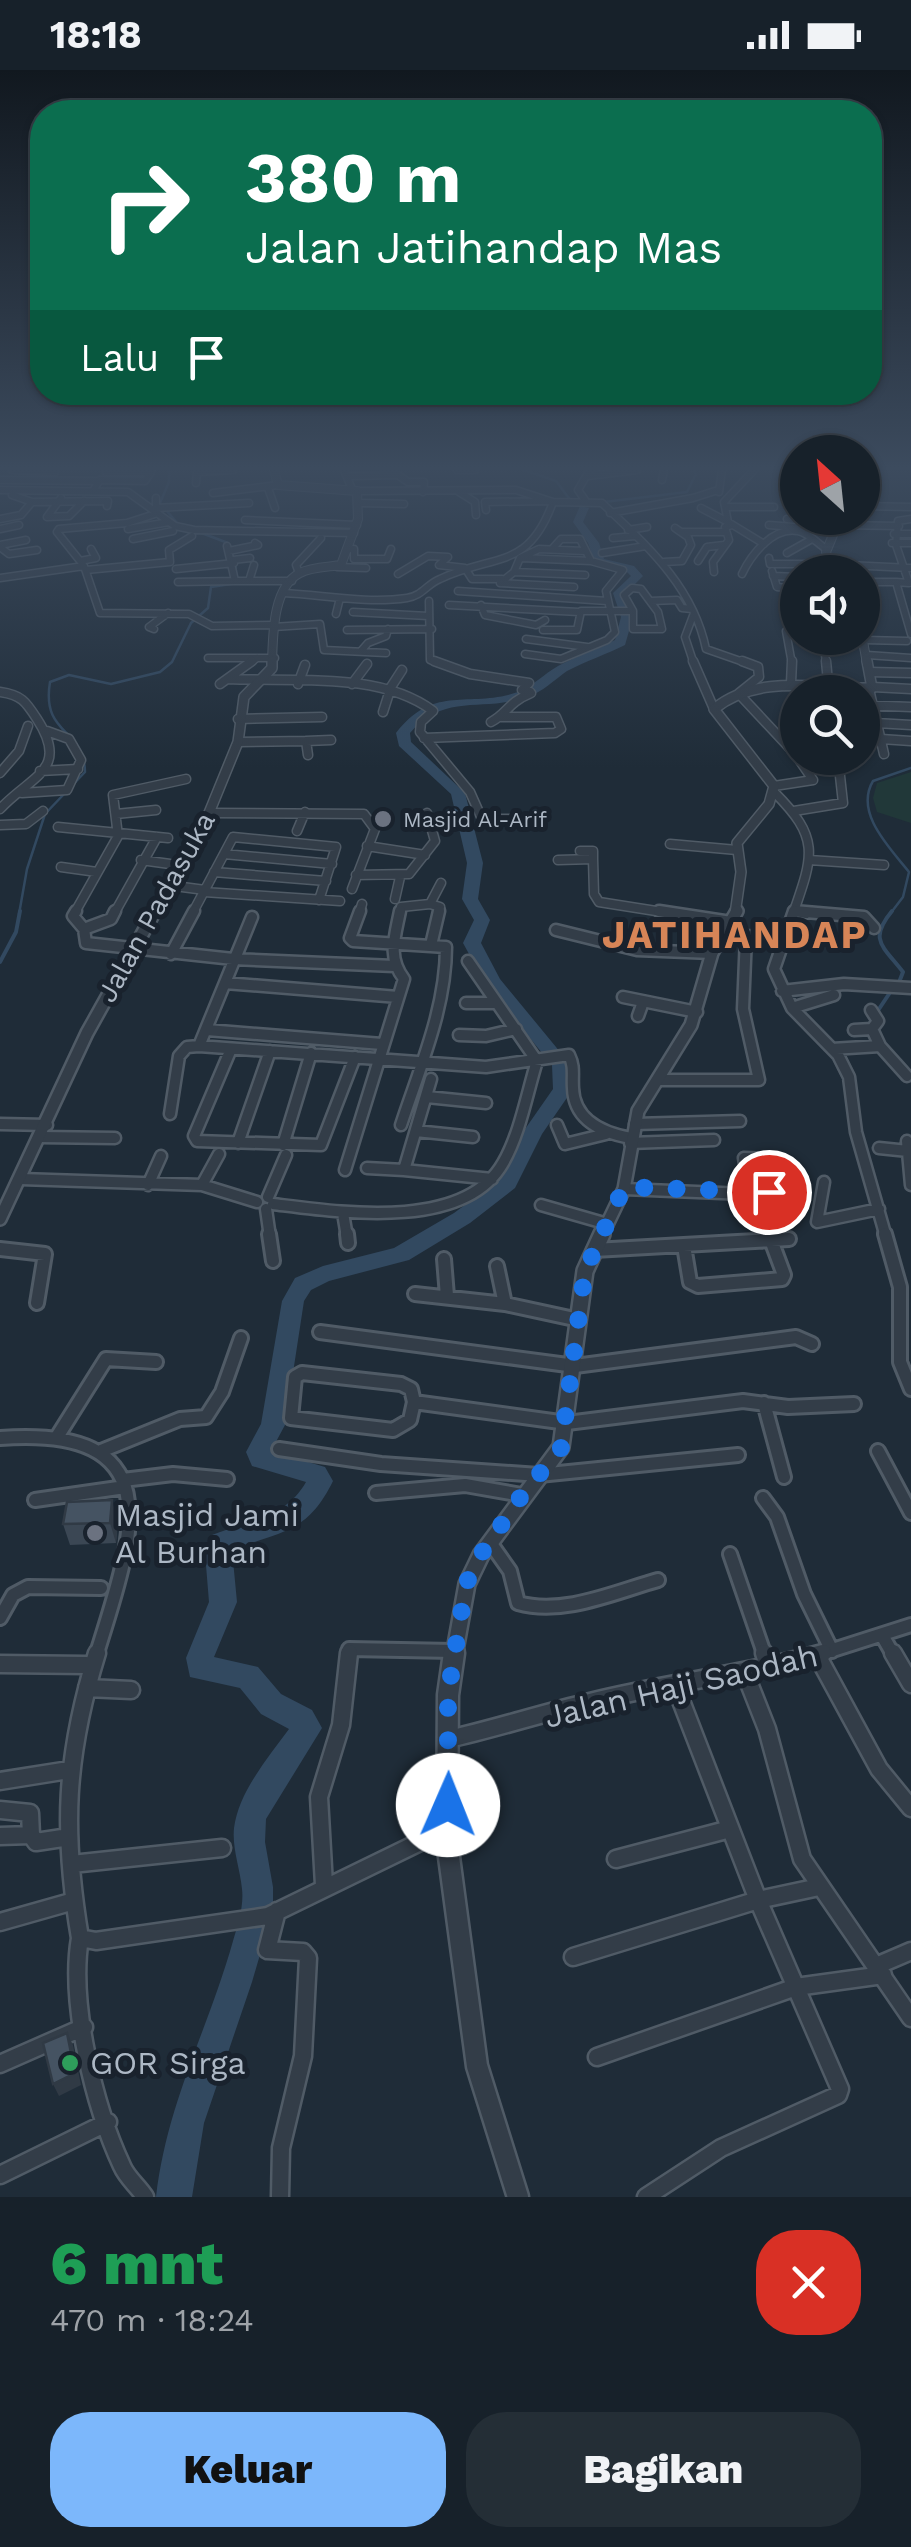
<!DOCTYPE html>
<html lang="id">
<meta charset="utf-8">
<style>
body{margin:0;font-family:"Work Sans",sans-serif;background:#242e36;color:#f1f3f6;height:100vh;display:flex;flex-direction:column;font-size:38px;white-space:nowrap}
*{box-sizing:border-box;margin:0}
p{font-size:32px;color:#9ea3a8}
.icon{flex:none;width:55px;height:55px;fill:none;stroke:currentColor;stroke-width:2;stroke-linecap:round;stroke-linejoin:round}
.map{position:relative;height:2127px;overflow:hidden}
.sheet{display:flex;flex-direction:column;background:#17212a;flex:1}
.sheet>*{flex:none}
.top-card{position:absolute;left:30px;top:30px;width:852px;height:305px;border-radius:40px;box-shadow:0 2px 8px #0004,0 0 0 2px #363e47;background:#0b6e4f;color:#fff;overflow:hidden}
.needle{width:65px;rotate:333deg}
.fabs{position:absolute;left:780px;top:365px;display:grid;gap:20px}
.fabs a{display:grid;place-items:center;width:100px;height:100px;border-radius:50%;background:#17212a;box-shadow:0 2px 8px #0004,0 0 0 2px #363e47;font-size:50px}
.pin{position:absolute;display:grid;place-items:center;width:85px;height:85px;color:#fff;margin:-42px;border:5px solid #fff;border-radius:50%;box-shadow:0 2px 10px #0007}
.me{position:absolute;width:110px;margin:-55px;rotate:1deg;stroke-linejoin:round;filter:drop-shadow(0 0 8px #0008)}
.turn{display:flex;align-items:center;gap:35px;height:210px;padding:0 50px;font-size:45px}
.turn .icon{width:130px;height:130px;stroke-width:2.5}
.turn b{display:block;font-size:70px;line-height:85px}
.then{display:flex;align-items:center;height:95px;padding:0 50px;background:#0003;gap:20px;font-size:38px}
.round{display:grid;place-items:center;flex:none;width:105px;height:105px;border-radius:40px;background:#242e36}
.summary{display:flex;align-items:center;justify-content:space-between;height:170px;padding:0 50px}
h1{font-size:60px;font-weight:800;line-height:75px;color:#1e9e55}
.primary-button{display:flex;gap:20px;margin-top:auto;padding:20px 50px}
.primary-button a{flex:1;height:115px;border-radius:40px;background:#7cb7fb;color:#111;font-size:40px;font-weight:800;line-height:115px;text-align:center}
.primary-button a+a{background:#242e36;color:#f1f3f6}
.status{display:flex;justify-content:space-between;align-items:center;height:70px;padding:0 50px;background:#17212a;direction:ltr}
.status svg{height:28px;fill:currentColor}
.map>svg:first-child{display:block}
.green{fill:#213839}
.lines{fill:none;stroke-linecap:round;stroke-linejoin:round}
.stream-far1{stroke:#324960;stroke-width:2.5}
.stream{stroke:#324960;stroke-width:4}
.river{fill:#324960;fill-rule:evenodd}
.minor-far4-casing{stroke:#505b66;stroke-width:9}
.minor-far3-casing{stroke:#505b66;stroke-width:11}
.minor-far2-casing{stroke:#505b66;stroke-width:15}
.minor-far1-casing{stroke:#505b66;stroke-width:18}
.minor-casing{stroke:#505b66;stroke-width:21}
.tertiary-far4-casing{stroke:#505b66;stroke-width:10}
.tertiary-far3-casing{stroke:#505b66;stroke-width:12}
.tertiary-far2-casing{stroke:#505b66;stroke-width:16}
.tertiary-far1-casing{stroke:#505b66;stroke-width:20}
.tertiary-casing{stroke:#505b66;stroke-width:25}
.minor-far4{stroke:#333d48;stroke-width:6}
.minor-far3{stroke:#333d48;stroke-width:8}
.minor-far2{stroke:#333d48;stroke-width:10}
.minor-far1{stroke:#333d48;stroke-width:12}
.minor{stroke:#333d48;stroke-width:16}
.tertiary-far4{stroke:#333d48;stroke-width:8}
.tertiary-far3{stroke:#333d48;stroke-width:9}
.tertiary-far2{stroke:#333d48;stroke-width:11}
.tertiary-far1{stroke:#333d48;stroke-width:15}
.tertiary{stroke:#333d48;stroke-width:20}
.wall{fill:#3b4754}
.shaded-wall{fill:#303a45}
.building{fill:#455362;stroke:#303a45;stroke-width:2.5}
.route{stroke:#1a73e8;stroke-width:18;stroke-dasharray:0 32.4}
.worship-dot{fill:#6b7280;stroke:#19222d;stroke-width:4}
.leisure-dot{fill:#2e9e5b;stroke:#19222d;stroke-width:4}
.labels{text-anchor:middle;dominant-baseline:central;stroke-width:10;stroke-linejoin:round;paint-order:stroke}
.far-poi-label{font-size:22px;fill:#adb8c5;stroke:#19222d;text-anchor:start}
.street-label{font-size:28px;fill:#adb8c5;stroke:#19222d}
.near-poi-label{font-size:32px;fill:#adb8c5;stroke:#19222d;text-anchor:start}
.near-street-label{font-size:32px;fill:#adb8c5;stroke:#19222d}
.district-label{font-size:38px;font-weight:bold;letter-spacing:2.5px;fill:#d78557;stroke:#19222d}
</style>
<div class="status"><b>18:18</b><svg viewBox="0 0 49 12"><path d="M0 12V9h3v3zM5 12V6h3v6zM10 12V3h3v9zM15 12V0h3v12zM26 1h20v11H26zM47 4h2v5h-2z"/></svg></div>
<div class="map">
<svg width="911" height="2127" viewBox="0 0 911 2127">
<rect width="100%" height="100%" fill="#1f2c38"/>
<path class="green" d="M911 702V753L877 742 873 728 877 713Z"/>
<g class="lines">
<path class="stream-far1" d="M169 400V412L160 433 178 454
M524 400 556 411 571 431
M579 435 687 422 696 404 694 400
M199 462 228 473
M19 844 27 799 45 744 85 702C84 657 41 666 50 612L69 605 111 614 160 602 172 592 191 553 208 538 211 517 237 513 235 491
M890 844 903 827 909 802C890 778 854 743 873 711L911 698"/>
<path class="stream" d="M892 841C868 870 883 876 903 902L898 915
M0 892 16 862 20 841
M877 942 891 921"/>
<path class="river" d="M580 436 589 438 583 452 599 473 604 489 634 496 643 506 625 524 633 547 625 575C607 584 586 591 567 601 554 610 543 622 527 627 483 643 445 622 410 663L411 672 465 723 483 793 478 829 490 850 481 873 500 909 570 994 573 1019 542 1064 515 1118 470 1153 409 1190 329 1211 311 1220 304 1231 285 1355 271 1381 325 1397 333 1411C307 1464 281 1461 232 1480L237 1532 214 1587 258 1597 281 1624 312 1640 322 1658 266 1749 265 1772 273 1817V1840L252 1912 204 2053 192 2127H156C167 2032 208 1960 233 1871 238 1854 244 1836 242 1819 240 1798 232 1779 234 1758 239 1721 268 1688 289 1659L261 1644 240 1618 190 1607 186 1588 209 1532 205 1483 212 1465C247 1451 286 1448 306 1412L252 1396 246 1382 261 1354 282 1231 295 1208 323 1196 394 1178 454 1143 500 1109 523 1062 553 1019 552 995 486 915 463 873 474 850 462 829 467 793 451 724 399 676 396 663C435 613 468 639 518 622 533 616 544 604 558 596 576 586 596 580 615 570L621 547 613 523 631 506 626 501 595 493 588 473 573 452Z"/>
<defs>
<path id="minor-far4" d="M12 400 55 402
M344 400 352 419
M457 400H475
M754 400 724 432 728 452 764 474
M106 402H151
M352 406 398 405 408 412H424L423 422
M588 406 637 400
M789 406H798
M0 410 99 411 93 421
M100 410 145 411 152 400
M662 410 664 400
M196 413 197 402 233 400
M268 418 275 438
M0 420 128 422 175 456 194 460 354 463
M357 421 516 420 553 432 602 433C647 476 693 516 706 579L749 594
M459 422 475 432 476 445
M719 422 722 400
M213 423 278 415
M12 425 32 432 108 431 107 436
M61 428 47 447 69 446 84 431
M156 428V438L249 433
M585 430 578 420 588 403
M361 433 404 434
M862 436 911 437
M725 437H774
M701 438 728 452
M486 440 485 432 549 431
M610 443 693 428 718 420
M0 449 21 445 32 432
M787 449 828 453
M245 450 357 455
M769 455 830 460
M840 455 899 456
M0 459 19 455
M128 459 169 452
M628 460 647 457
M683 462H726
M894 464H911
M613 468 635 466
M133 469 173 461
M892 473H911
M0 475 26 470
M227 476 235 511H292
M0 477 9 484 37 480
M347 479H354V489H387L391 479
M229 481 258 475 255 473
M602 483 646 476
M787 483 812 469
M522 488 591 491
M769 488 770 494H829
M233 490 250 488
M80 491 96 488 91 479
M698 491 707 477 724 475
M664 492 682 491 691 475 688 467 675 458
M84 496 100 543 189 544 212 556 273 555
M337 497 366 498
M176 499 234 493
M86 500 170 492 169 480 192 466
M772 501 777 517 798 519
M514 502 585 505
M714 502 713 492 729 470 725 457 732 455
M838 502 847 495 911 498
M299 503 296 495 321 468
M398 504 428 486 448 487 439 495 465 498 472 509H502
M742 504C751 485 773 456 798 461 809 463 817 473 826 479
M773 506 798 507
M0 508 84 496 57 462 59 459 127 453 158 443
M249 511 254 495
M178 512 235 511
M896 512 909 513 896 475 898 451 911 449
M500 513 514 502 520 488 539 479 584 481
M500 513 574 517
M632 518 641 519 658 542 662 559H633V541L624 525Z
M875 520 873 512H896L911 564
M458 521 607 531
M284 523C324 525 367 534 407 528 422 526 427 514 440 509 495 483 528 501 553 432
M429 531 430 590 441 594
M651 531 677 530 682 538 692 539
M449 535 579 542
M481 535 485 545 536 555 545 550
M353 542 428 546
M336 544 340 528
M273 557 320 554 324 580 386 583
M154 559 149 557 168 543
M347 560 432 559
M543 560H577L581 541H633
M786 561 792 594
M526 569 587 577
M865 570 907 571
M824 575 826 594
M361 581 368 573 386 566 388 559
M525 584 561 589 607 570 615 562 606 521 623 500 591 491 580 469H561L552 479
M867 585 911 588
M208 588H275
M249 594 257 588
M694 594 685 567 694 543"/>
<path id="minor-far3" d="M434 591 470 604 529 613 522 620 530 622
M693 591 714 639
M826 591 829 622
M870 602 911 603
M228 609C293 612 380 601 433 641L421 652 420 662 470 722 482 749H516
M791 613 792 591
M220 614 252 591
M298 614 305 595
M352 614 367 594
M873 617 911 619
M869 619 884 684
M0 622C22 625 26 632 37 649 70 700 32 705 0 739
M739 623 759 607 758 597 742 591
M740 625 798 687
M793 632 798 633
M862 635 911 637
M383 642 391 617 402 600
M238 649 322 647
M491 652C508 643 507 633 531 623
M876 653 911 655
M424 668 555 663 561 659 556 647H500
M881 669 911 671
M306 671 331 670
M238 672 306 671 308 685
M40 701 78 699
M0 703 19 681 28 656
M774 716 813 710 798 688
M774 722C820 768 814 784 793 844
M22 723 67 720 81 690 69 669 47 661
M794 741 843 733 838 688
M209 743 364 744 375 759 352 819
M116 744 156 740
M0 755 26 754 43 741
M58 757 168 768
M297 761 305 742
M670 774 737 780
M367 776 425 785
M580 781H593V789
M224 784 332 794
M141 790 170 794
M558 790 593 789 594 824 599 832 675 844
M809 790 884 795
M61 797 97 802
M214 802 326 811
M356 805 409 804 435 771 427 743
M167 815 205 820
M204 822 340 831
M395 829 400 807
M794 841 806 844
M74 844 118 766 113 725 186 709
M114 844 157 767
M192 844 233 767 336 777 319 830
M359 844 362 834
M400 844 401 837 430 834
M438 844 440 837 430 834 441 813"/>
<path id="minor-far2" d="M76 841 73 846 84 859 86 873 233 889 394 896
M360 841 350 868 353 871 446 877C446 938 420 997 401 1055
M659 841 731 852
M794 841 774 899 792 938 838 985 849 1007 856 1062 886 1167
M794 841 864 847 874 858
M252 847 199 976 486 997 569 985C575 997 572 1005 573 1018 574 1051 603 1063 631 1068
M84 859 111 849 115 841
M556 860 637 880 712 883
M431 875 439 841
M171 884 194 841
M225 913 398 927
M782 921 844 914 911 918
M623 927 697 942
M466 933H497
M792 938 834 925
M871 940 878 951 872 959 880 976 907 1006
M638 946 643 932
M207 960 382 974
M854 960 872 959
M459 965 486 966 516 959
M231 979 194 1066 197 1071 321 1075 355 987
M832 979 880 976
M431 1009 404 1100 492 1109
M658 1010H759L743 939 746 866 785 869
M427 1027 486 1033
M170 1044 179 986 187 977 199 976
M0 1054 47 1055
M635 1054 740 1051
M557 1055 565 1074 606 1064
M416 1061 473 1067
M40 1067 115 1068
M907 1071 911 1115
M238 1073 270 981
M630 1073 714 1070
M283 1075 311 983
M879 1078 908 1081
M367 1098 404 1100
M345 1100 404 909C387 887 395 867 400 841
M21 1109 202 1115 257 1132
M824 1112 817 1152 879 1139
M148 1115 161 1086
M202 1115 219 1084
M624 1119 795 1126
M749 1122 744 1088 775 1089
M268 1127 286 1085
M273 1134C338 1142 464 1162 503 1093 520 1064 527 1023 537 991L468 891
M541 1135 604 1153
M266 1139 270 1167
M343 1143 347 1167"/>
<path id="minor-far1" d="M269 1164 273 1191
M347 1164 348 1173
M885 1164 900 1217V1292L911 1319
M684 1176 690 1212 698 1216 782 1209 784 1205 771 1170
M0 1179 45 1184 37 1233
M594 1180 789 1169
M444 1189 447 1226
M497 1196 505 1234
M415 1224 505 1234 579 1250
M320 1262 575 1296 796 1267 812 1274
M302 1303 401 1314 411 1319 414 1332 410 1350 393 1360 291 1348 295 1307Z
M414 1332 567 1353 743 1331 788 1337 854 1334
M764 1333 784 1407
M57 1367 106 1289 156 1292
M0 1368C175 1355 133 1468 96 1586
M279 1379 381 1394 539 1405 738 1385
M101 1381 180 1349 206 1347 222 1322 241 1268
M878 1381 911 1443
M123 1410 173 1404 227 1409
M376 1423 465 1415 522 1425
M763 1428 777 1447 804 1524 832 1581
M35 1430 125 1417
M491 1474 510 1501 518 1533C563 1546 615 1522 658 1510
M730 1484 765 1586
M0 1548 13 1525 28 1517 101 1518
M883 1567 894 1586
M348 1586 349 1579 454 1581
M814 1586 911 1555"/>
<path id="minor" d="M97 1583C65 1687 62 1761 80 1868L96 1871 268 1846 422 1771 447 1772
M764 1583 769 1598
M893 1583 911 1614
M817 1585 879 1699 911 1738
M0 1594 86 1595
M745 1603 767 1659 802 1789 911 1948
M87 1618 131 1620
M449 1669C497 1658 543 1643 590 1632 667 1613 746 1604 823 1583
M0 1711 69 1700
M0 1740 30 1743 31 1765
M0 1766 31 1765 36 1772 69 1767
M616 1789 730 1759
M72 1794 222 1778
M324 1815 319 1727 341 1655 349 1583
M277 1841 267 1880 303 1882 308 1888 303 1986 281 2078 280 2127
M0 1852 74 1831
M80 1868C69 1933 94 2036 122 2096 127 2108 138 2116 145 2127
M573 1887 758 1830 819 1817
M876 1896 911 1881
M597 1987 796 1917 883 1905
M0 1994 84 1957
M0 2105 108 2052
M646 2127 721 2078 838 2025 840 2019 758 1830 676 1618"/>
<path id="tertiary-far4" d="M831 502 826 482 833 465 827 451 834 448
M862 565 867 594
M272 594C273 567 272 517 300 503 311 497 329 497 341 495L358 449 357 421 278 415 274 400"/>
<path id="tertiary-far3" d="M153 844 209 743 238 672 244 627 272 598V591
M735 844 741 802 737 773 769 734 774 716 714 639C758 603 819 619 872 618L867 591"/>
<path id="tertiary-far2" d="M0 1149 87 963 155 841
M601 1167 624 1119 638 1041 691 955 712 883 737 841"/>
<path id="tertiary-far1" d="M454 1586 467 1514 481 1485 561 1377 585 1201 602 1164"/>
<path id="tertiary" d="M454 1583 448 1625 447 1772 477 1996 518 2127"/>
</defs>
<use href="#minor-far4" class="minor-far4-casing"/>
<use href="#minor-far3" class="minor-far3-casing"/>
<use href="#minor-far2" class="minor-far2-casing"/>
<use href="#minor-far1" class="minor-far1-casing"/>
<use href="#minor" class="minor-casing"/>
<use href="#tertiary-far4" class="tertiary-far4-casing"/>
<use href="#tertiary-far3" class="tertiary-far3-casing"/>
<use href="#tertiary-far2" class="tertiary-far2-casing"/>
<use href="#tertiary-far1" class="tertiary-far1-casing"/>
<use href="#tertiary" class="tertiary-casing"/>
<use href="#minor-far4" class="minor-far4"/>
<use href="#minor-far3" class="minor-far3"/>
<use href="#minor-far2" class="minor-far2"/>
<use href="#minor-far1" class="minor-far1"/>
<use href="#minor" class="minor"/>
<use href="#tertiary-far4" class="tertiary-far4"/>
<use href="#tertiary-far3" class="tertiary-far3"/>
<use href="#tertiary-far2" class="tertiary-far2"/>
<use href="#tertiary-far1" class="tertiary-far1"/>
<use href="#tertiary" class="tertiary"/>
</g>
<path class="wall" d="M118 1451 116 1473 70 1475 63 1454Z"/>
<path class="shaded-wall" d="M112 1430 118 1451 116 1473 110 1453Z
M67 1963 73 1975 81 2015 59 2026 53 2014Z"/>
<path class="building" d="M112 1430 110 1453 63 1454 67 1432Z
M67 1963 75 2003 53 2014 43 1973Z"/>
<linearGradient id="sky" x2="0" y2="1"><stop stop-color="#11181f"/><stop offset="0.57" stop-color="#3c4b5e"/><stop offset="1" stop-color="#3c4b5e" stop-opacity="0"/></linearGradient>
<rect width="911" height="698" fill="url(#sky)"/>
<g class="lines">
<path class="route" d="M448 1735V1624L466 1514 481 1484 522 1425 561 1378 585 1201 624 1117 769 1122"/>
</g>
<g class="worship-dot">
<circle cx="383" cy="749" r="10"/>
<circle cx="95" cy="1463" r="10"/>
</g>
<circle class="leisure-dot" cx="70" cy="1993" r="10"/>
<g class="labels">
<g class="far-poi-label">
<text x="403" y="749">Masjid Al-Arif</text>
</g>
<g class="street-label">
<text transform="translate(156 837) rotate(-61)">Jalan Padasuka</text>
</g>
<g class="near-poi-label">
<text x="115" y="1445">Masjid Jami<tspan x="115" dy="37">Al Burhan</tspan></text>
<text x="90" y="1993">GOR Sirga</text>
</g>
<g class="near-street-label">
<text transform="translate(681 1616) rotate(-13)">Jalan Haji Saodah</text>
</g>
<g class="district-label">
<text x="735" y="865">JATIHANDAP</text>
</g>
</g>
</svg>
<div class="fabs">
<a><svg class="needle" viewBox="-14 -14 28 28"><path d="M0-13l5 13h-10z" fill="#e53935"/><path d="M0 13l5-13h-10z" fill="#9ea3a8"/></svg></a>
<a><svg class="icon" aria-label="sound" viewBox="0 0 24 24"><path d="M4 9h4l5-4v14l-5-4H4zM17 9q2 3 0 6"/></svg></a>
<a><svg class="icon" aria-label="search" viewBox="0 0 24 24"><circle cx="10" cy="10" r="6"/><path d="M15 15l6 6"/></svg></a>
</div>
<div class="pin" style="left:769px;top:1122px;background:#d93025"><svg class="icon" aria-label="arrive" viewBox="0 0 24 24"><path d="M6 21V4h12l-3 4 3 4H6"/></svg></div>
<svg class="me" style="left:448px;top:1735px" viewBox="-20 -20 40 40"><circle r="19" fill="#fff"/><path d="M0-13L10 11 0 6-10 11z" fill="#1a73e8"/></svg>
<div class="top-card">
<div class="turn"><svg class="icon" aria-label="right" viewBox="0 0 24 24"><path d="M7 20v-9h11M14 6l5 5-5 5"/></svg><div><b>380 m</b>Jalan Jatihandap Mas</div></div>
<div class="then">Lalu<svg class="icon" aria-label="arrive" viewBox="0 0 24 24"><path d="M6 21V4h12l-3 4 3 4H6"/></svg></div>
</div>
</div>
<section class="sheet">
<div class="summary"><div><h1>6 mnt</h1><p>470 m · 18:24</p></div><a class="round" style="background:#d93025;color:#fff"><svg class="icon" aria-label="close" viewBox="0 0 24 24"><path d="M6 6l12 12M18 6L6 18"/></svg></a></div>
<div class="primary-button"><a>Keluar</a><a>Bagikan</a></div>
</section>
